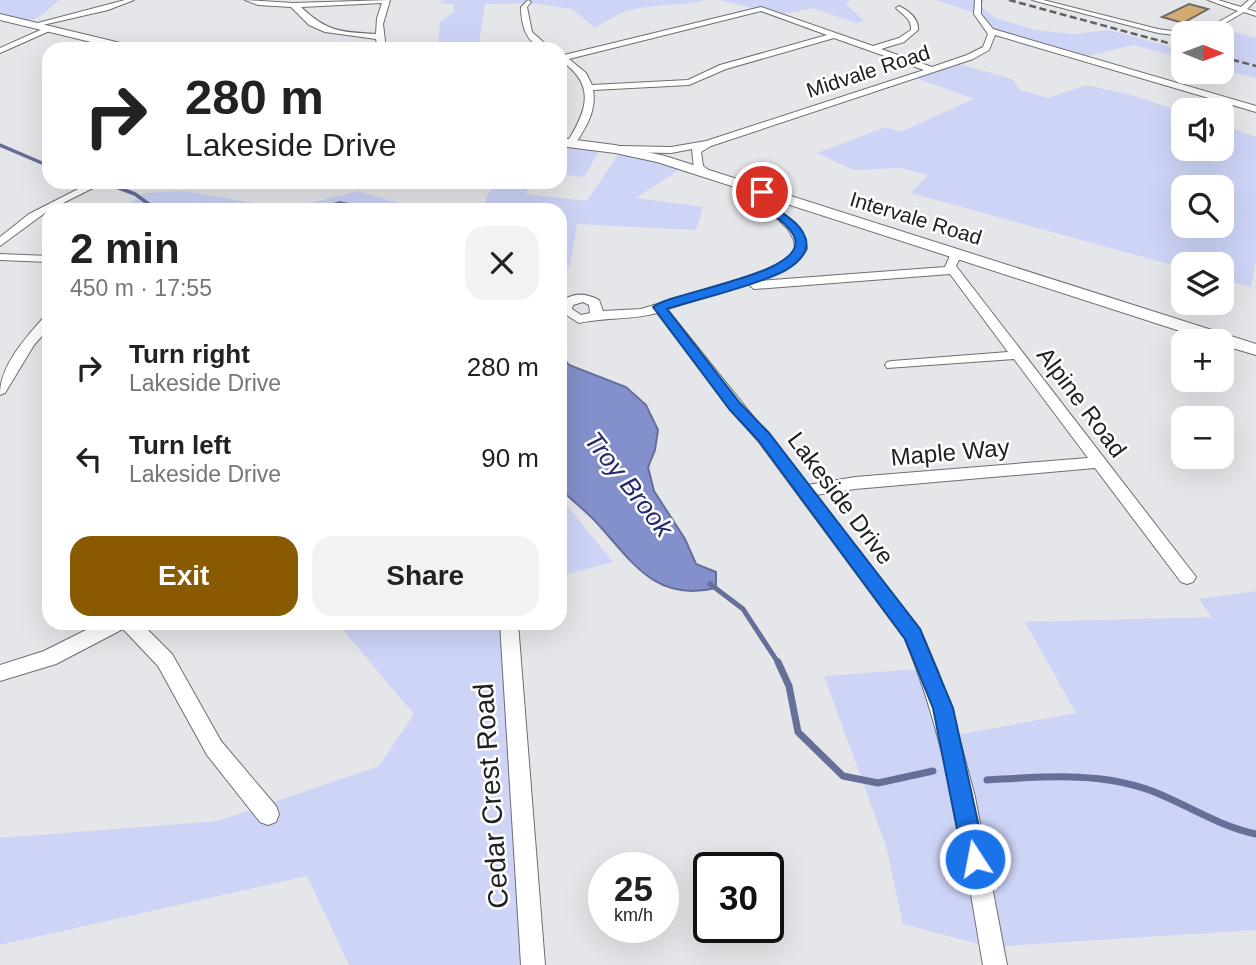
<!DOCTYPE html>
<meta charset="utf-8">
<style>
body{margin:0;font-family:Helvetica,sans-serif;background:#f2f2f2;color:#222;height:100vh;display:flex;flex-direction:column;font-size:26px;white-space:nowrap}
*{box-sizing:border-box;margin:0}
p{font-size:23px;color:#767676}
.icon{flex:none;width:38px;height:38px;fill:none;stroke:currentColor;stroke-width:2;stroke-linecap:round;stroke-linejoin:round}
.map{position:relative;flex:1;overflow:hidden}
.sheet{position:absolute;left:42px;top:203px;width:525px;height:427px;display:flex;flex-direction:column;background:#fff;border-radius:21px;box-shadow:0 7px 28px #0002}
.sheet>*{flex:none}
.banner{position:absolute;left:42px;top:42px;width:525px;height:147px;border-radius:21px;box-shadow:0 7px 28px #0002;background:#fff;color:#222;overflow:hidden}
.needle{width:46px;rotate:91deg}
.tools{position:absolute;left:1171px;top:21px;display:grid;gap:14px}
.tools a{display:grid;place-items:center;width:63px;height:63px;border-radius:14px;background:#fff;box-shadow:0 7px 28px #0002;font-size:35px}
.speed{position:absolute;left:588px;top:852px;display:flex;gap:14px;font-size:35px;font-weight:700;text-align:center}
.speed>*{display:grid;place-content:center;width:91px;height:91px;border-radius:50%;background:#fff;box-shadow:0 7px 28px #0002;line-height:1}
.speed small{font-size:18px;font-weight:400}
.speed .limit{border:4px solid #111;border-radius:10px;background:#fff;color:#111}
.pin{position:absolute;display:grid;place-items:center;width:60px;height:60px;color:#fff;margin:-30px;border:4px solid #fff;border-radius:50%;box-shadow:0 2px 7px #0007}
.me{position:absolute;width:77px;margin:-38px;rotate:349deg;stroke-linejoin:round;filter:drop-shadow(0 0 5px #0008)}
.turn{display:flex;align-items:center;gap:24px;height:147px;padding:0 28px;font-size:32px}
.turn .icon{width:91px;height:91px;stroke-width:2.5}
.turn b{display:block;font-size:49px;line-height:60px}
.round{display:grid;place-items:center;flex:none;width:74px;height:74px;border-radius:21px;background:#f2f2f2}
.headline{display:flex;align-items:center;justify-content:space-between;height:119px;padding:0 28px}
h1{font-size:42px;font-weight:800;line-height:52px}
.cta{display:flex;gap:14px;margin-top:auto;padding:14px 28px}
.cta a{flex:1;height:80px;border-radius:21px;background:#8a5a00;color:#fff;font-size:28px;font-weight:800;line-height:80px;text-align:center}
.cta a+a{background:#f2f2f2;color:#222}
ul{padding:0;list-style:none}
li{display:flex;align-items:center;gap:21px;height:91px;padding:0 28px}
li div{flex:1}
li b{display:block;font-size:26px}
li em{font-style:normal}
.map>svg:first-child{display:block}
.green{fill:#cdd4f6;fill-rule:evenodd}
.water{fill:#8490cb;stroke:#666f98;stroke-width:2}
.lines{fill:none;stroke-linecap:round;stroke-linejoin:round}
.stream-far2{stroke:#666f98;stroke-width:3.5}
.stream-far1{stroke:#666f98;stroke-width:5}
.stream{stroke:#666f98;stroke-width:7}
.building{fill:#d8ad74;stroke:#6d6b68;stroke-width:2}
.minor-casing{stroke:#6e6e71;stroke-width:2}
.tertiary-casing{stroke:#6e6e71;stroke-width:2}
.minor{fill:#fff;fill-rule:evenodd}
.tertiary{fill:#fff;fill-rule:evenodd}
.rail{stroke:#606162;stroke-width:2.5;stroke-dasharray:7 3.5;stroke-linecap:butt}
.route{fill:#1a73e8;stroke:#114b97;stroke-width:2}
.labels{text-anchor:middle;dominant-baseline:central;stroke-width:5;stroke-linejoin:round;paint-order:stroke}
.far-street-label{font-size:21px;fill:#202122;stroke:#fff}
.street-label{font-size:24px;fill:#202122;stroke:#fff}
.water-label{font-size:26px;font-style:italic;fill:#25286e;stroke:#fff}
.near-street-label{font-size:28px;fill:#202122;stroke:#fff}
</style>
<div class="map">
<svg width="1256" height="965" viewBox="0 0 1256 965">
<rect width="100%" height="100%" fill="#e5e6e9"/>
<path class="green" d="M0 0H59C35 22 33 24 0 19Z
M443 0H706C681 6 656 4 630 10 618 13 606 22 595 28L572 9 530 3 485 4 479 43 488 49H438L440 22 454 12 453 4 440 3Z
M720 0H850L846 4 864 21 856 23 812 8 780 15Z
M936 0H984L981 6 995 18 1036 30 1073 34 1109 30 1175 48 1183 45V58L1133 45 1080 58 993 33 975 13Z
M1223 29 1256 38V78L1222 69V33H1211Z
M956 63 1012 79 1020 90 1048 98 1086 85 1131 95 1183 112V149H1222V125L1256 137V259L1251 287 1222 279V264H1183V268L911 193 928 175 901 168 854 170 817 153 886 127 900 132 974 99 913 77ZM1183 187H1222V226H1183Z
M560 143 601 148 584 177 560 174Z
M620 152 683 167 636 198 703 207 696 230 577 224 570 266 560 268V210H482L488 194 499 182H534L525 194 587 201Z
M185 191 287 209 358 191 421 210H138L129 204 144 193Z
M560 497 613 562 560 576Z
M1256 591V930L990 947 903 924 886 846 824 676 932 668 956 735 1076 713 1025 622 1212 617 1199 599Z
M337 623H505L543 965H349L307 876 0 945V838L218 821 379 766 414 714Z"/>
<path class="water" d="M560 355 569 365 626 387 646 405 658 430 655 450 648 467 654 491 685 539 696 564 716 572V588C655 603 632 561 596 522 585 510 571 500 560 488Z"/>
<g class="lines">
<path class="stream-far2" d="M0 145 49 166
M111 185 135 194 150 205 190 210
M313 210 340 203 375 210"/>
<path class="stream-far1" d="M710 584 743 609 779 664"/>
<path class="stream" d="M778 662 789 686 798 732 843 776 878 783 933 771
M987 780C1041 777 1100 771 1152 791 1188 805 1218 826 1256 834"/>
</g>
<path class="building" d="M1189 4 1208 9 1183 23 1162 17Z"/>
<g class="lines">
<defs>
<path id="minor" d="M125 0H134L108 10 34 27 30 25Z
M245 0 293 3 390 0 383 24 386 49H378L376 39 325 32 309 25 291 7 258 5ZM382 3 377 18 376 34C341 32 327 32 301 7Z
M528 0 531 2 527 7 532 32 551 49C528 49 521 27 521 7Z
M975 0H981V14L993 29 1256 106V112L995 35 989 50 973 59 711 146 701 152 703 166 713 173V177H705L694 169 692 149 671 153 621 152 616 149 621 146 671 147 706 141 924 70 834 38 726 69 689 85 593 90C597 111 585 129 574 146L566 144C587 111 597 85 560 60V54L564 55 761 7 873 46 899 38 911 30C912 19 903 15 896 8L899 6C909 11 919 19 918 30L904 42 881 49 932 67 967 55 983 47 988 34 974 14ZM761 11 827 35 720 65 688 80 592 85 586 73 569 59Z
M1032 0H1043L1158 29 1186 33H1183V36L1158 33Z
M1208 0H1218L1241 7 1249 0H1256L1247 9 1256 12V16L1244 12 1208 33H1199L1238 11Z
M47 27 54 29 0 53V48Z
M92 182H105L49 210 0 246V237L29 214Z
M382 182H411C405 187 388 187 382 182Z
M762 189 767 192 766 198 770 202 796 224 805 240 807 249C796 268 778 273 759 281L945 267 952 251H960L962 253 956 266 1196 577 1193 582 1187 584 1181 582 1095 468 855 489 816 495 920 629 939 674 953 714 975 797 1007 965H983C964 854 948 744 905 639L758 441 730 409 657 313C632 320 605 317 579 323L560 311V303C572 292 586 293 599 300L603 311 641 309 749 276 779 265 792 254 795 249 794 240 788 229 756 198 757 192ZM950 274 1008 352 892 361 887 362 885 365 887 368 1014 359 1088 458 855 477 808 485 667 309 748 284 754 289ZM583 302 589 305 590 313 581 315 572 309 573 305Z
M0 254 49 256V262L0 260Z
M49 316V328L34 345 5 393 0 395C0 365 25 339 44 317Z
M100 623H141L172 654 221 741 276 806 279 814 276 822 268 825 260 822 207 755 158 666 123 629 56 664 0 681V665L44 651Z
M500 623H518L545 965H521Z"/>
<path id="tertiary" d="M0 14 137 47 138 49H120L0 20Z
M560 138 615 145 665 156 1256 344V355L1222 345V341H1211L657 162 615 153 560 146Z"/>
</defs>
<use href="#minor" class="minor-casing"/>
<use href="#tertiary" class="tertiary-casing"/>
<use href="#minor" class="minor"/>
<use href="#tertiary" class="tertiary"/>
<path class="rail" d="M1009 0 1183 47
M1222 57 1256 66"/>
</g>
<path class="route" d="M758 190H765C770 213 797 215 805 237 812 253 793 267 780 273 745 289 704 297 667 309L740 403 769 433 920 629 953 708 986 859 983 868 975 871 966 868 963 859 933 708 905 639 758 440 730 410 653 307C672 291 812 274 794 236 786 220 765 212 755 198Z"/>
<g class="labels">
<g class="far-street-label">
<text transform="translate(868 71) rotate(-18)">Midvale Road</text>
<text transform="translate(916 218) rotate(17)">Intervale Road</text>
</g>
<g class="street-label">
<text transform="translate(1082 402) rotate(53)">Alpine Road</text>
<text transform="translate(950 452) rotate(-5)">Maple Way</text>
<text transform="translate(841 498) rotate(53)">Lakeside Drive</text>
</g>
<g class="water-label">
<text transform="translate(629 484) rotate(52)">Troy Brook</text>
</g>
<g class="near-street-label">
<text transform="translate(491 796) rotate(-94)">Cedar Crest Road</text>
</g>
</g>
</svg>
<div class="tools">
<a><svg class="needle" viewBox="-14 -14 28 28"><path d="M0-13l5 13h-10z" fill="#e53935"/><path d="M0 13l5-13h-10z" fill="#767676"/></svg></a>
<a><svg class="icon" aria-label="sound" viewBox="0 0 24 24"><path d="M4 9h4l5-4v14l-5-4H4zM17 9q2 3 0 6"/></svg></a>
<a><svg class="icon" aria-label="search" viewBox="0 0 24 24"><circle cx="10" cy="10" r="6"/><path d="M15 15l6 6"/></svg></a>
<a><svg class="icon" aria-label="layers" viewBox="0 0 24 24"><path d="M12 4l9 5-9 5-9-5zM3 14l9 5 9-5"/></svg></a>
<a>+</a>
<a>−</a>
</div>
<div class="speed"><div>25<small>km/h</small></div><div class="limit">30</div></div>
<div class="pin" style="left:762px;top:192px;background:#d93025"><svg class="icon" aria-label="arrive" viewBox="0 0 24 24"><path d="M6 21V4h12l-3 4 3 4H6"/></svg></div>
<svg class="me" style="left:975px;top:859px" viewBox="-20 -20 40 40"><circle r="17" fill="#1a73e8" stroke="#fff" stroke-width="3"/><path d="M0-11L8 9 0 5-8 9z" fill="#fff"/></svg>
<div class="banner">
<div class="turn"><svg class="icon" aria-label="right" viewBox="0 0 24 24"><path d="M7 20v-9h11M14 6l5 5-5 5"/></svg><div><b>280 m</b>Lakeside Drive</div></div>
</div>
<section class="sheet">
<div class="headline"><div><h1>2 min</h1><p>450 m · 17:55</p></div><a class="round"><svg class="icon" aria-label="close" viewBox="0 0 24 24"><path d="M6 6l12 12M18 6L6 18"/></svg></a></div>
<ul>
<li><svg class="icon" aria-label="right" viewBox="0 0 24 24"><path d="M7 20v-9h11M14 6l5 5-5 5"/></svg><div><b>Turn right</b><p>Lakeside Drive</p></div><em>280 m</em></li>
<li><svg class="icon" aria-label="left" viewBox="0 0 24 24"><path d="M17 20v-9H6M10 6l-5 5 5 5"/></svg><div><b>Turn left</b><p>Lakeside Drive</p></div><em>90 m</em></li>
</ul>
<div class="cta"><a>Exit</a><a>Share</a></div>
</section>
</div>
